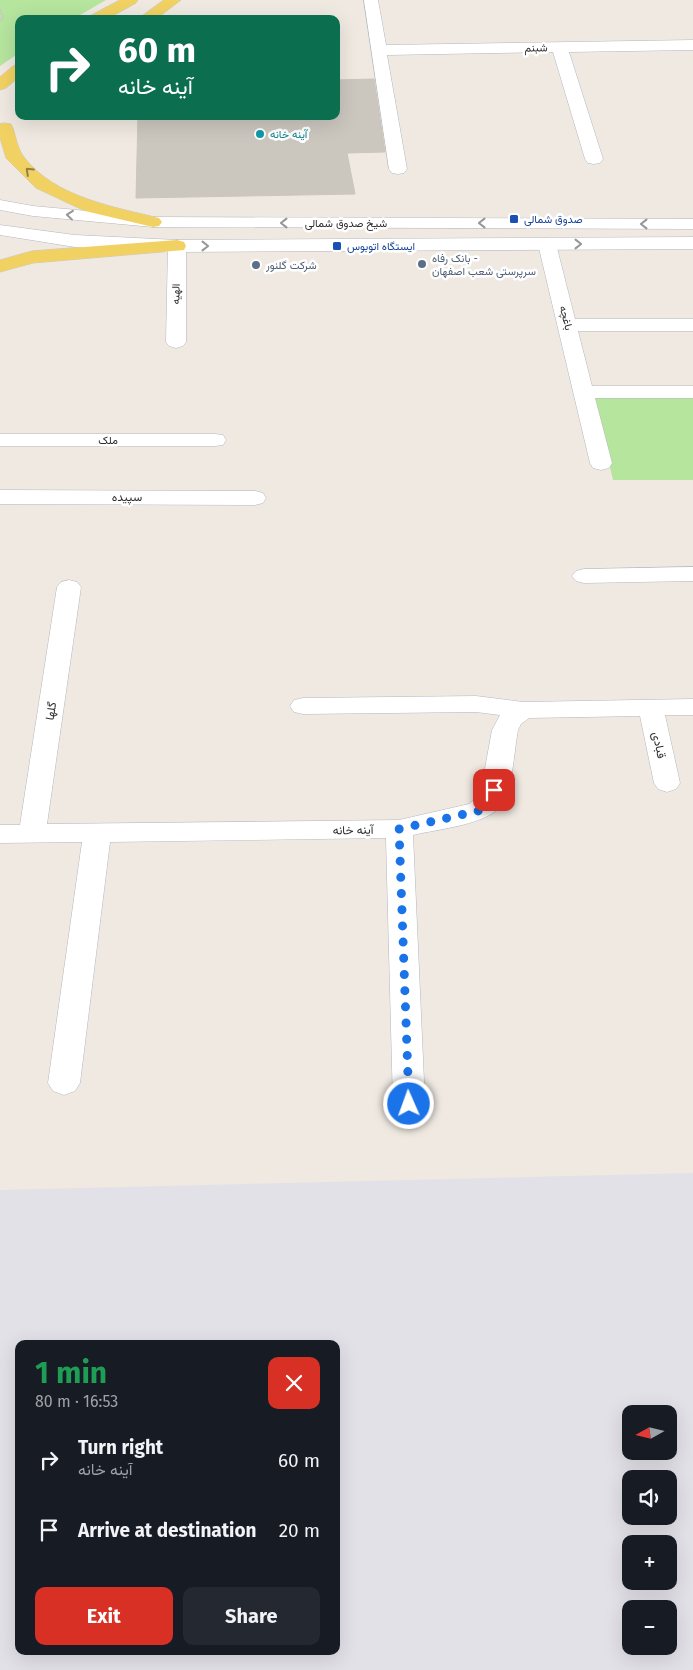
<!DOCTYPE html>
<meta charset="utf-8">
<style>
body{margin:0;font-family:"Fira Sans",Vazirmatn,sans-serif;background:#242831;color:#f1f3f6;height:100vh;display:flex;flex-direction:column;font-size:19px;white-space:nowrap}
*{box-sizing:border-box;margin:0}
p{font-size:16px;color:#9ea1a6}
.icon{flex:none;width:28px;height:28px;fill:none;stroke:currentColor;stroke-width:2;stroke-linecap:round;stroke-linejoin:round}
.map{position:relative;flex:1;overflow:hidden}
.sheet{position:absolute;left:15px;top:1340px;width:325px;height:315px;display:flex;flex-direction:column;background:#171b24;border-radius:10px;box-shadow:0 5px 20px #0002}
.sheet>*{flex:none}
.hud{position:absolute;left:15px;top:15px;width:325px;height:105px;border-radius:10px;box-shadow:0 5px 20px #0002;background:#0b6e4f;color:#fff;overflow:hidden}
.needle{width:32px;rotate:262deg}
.tools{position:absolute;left:622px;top:1405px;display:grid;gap:10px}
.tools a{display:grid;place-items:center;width:55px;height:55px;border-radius:10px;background:#171b24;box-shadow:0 5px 20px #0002;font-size:25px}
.pin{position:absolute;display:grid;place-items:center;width:42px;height:42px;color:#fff;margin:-21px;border-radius:10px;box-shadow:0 2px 8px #0006}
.me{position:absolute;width:55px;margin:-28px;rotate:358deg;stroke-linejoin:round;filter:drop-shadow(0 0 4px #0008)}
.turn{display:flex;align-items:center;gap:18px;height:105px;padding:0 20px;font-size:22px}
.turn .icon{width:65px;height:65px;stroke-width:2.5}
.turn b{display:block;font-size:35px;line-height:42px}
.round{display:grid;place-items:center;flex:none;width:52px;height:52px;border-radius:10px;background:#242831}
.head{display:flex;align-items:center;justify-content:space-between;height:85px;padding:0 20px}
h1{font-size:30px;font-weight:700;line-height:38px;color:#1e9e55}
.action{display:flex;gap:10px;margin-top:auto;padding:10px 20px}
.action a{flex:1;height:58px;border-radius:10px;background:#d93025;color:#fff;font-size:20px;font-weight:700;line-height:58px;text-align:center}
.action a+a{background:#242831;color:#f1f3f6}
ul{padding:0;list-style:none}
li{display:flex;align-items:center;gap:15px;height:70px;padding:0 20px}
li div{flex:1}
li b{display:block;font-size:19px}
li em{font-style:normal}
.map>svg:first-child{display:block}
.industrial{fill:#e3e1e8;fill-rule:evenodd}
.green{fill:#b6e59e}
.building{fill:#cbc7bf;stroke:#cbc5ba}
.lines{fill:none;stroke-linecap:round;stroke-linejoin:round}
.minor-casing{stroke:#b4b7c1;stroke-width:1}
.secondary-casing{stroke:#b4b7c1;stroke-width:1}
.primary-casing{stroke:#c9c9c9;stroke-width:1}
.path{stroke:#c9c9c9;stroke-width:2;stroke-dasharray:2.5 1;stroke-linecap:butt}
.minor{fill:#fff;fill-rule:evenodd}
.secondary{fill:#fff;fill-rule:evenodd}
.primary{fill:#f2d163;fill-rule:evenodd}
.oneway{stroke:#908048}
.oneway2{stroke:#969696}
.route{stroke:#1a73e8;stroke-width:9;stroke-dasharray:0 16.2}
.culture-dot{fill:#0f9aa8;stroke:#fff;stroke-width:2}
.transit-dot{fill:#1a4fb4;stroke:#fff;stroke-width:2}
.service-dot{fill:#5c6f8a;stroke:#fff;stroke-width:2}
.labels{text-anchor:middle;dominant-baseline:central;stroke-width:5;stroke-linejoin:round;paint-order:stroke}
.far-street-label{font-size:11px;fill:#2e2e2e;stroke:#fff}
.far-culture-label{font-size:11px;fill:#0d838f;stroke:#fff;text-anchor:start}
.far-transit-label{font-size:11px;fill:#164399;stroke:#fff;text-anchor:start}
.far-service-label{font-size:11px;fill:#4e5e75;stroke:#fff;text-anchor:start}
.street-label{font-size:12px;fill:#2e2e2e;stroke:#fff}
</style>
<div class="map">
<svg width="693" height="1670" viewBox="0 0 693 1670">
<rect width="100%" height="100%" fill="#efe9e1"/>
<path class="industrial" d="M693 1173V1670H0V1190ZM19 1344H336V1651H19ZM631 1414H669V1451H631ZM631 1479H669V1516H631ZM631 1544H669V1581H631ZM631 1609H669V1646H631Z"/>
<path class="green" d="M0 0H106L73 19H19V53L0 66Z
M693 395V480H613L593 396Z"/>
<path class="building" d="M374 79 385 152 347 153 355 194 136 198 138 116H336V80Z"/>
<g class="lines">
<defs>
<path id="minor" d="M364 0H378L386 45 693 40V50L569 52 603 159 600 163 594 164 588 163 585 159 553 52 387 55 407 169 404 173 398 174 392 173 389 169Z
M547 238 554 240 556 244 575 319H693V331H578L592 386H693V398H595L612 463 609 468 601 470 593 468 590 463 538 244 540 240Z
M177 240 184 242 186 246V342L183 346 176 348 169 346 166 342 168 246 170 242Z
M0 434H215L223 435 226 440 223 445 215 446H0Z
M0 490 255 491 263 493 266 498 263 503 255 505 0 504Z
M693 567V581L584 583 576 581 572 576 576 571 584 569Z
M69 580 77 582 81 587 47 824 399 820 469 804 478 797 481 790 492 730 500 715 476 712 303 714 294 712 290 706 294 700 303 698 476 696 523 702 693 699V715H665L680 783 676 789 667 792 658 789 654 783 640 716 529 718 521 724 518 730C514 751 513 784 503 803 490 825 437 829 413 835L425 1104 420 1113 409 1116 398 1113 393 1104 386 838 110 842 80 1083 75 1091 64 1095 53 1091 48 1083 82 842 0 843V825H20L57 587 61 582Z"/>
<path id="secondary" d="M0 200 33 206 153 217 693 219V229L153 227 33 216 0 210Z
M0 225 75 235 177 240 693 237V249L177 252 75 247 0 235Z"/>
<path id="primary" d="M120 0H138L136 3 107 19H88L90 16Z
M164 0H181L156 19H138Z
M19 64V77L6 88 0 90V77L13 66Z
M5 123 11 124 13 128C16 137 18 150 24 157 54 197 114 207 159 218L162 222 159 226 153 227 85 211 36 188 6 158 0 138V124Z
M177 240 184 242 186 246 184 250 33 263 0 272V260L32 251Z"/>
</defs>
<use href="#minor" class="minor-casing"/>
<use href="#secondary" class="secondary-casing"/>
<use href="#primary" class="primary-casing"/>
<path class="path" d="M0 9 3 18 0 21"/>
<use href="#minor" class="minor"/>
<use href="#secondary" class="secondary"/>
<use href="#primary" class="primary"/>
</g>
<defs><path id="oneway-chevron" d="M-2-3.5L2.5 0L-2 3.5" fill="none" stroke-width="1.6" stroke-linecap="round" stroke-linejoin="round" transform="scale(1.25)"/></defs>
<use class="oneway" href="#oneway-chevron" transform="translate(29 171) rotate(-137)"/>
<g class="oneway2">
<use href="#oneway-chevron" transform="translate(70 215) rotate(-174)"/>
<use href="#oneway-chevron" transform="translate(284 223) rotate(-180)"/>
<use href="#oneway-chevron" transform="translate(482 223) rotate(-180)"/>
<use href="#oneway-chevron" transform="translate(644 224) rotate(-180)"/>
<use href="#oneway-chevron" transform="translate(578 244)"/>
<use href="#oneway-chevron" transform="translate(205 246)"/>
</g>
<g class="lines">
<path class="route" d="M409 1104 399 829 478 811 490 801 494 790"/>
</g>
<circle class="culture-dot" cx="260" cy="134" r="5"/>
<g class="transit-dot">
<rect x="509" y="214" width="10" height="10" rx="2.5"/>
<rect x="332" y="241" width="10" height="10" rx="2.5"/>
</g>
<g class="service-dot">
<circle cx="422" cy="264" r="5"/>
<circle cx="256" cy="265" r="5"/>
</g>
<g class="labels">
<g class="far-street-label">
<text transform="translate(536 48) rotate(-1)">شبنم</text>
<text x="346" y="223">شیخ صدوق شمالی</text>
<text transform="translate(176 294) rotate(-89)">الهیه</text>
<text transform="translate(566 318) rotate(76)">باغچه</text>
<text x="108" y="440">ملک</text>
</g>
<g class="far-culture-label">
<text x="270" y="134">آینه خانه</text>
</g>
<g class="far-transit-label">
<text x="524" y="219">صدوق شمالی</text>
<text x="347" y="246">ایستگاه اتوبوس</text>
</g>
<g class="far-service-label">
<text x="432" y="258">بانک رفاه -<tspan x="432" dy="13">سرپرستی شعب اصفهان</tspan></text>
<text x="266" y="265">شرکت گلنور</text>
</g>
<g class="street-label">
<text x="127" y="497">سپیده</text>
<text transform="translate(51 711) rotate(-81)">گلها</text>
<text transform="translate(659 745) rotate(78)">قبادی</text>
<text transform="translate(353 830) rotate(-1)">آینه خانه</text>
</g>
</g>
</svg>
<div class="tools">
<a><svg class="needle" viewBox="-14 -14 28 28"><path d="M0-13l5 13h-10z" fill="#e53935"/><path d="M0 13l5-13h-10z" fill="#9ea1a6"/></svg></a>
<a><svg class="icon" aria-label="sound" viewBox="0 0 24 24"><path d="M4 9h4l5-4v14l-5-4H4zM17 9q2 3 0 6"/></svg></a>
<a>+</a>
<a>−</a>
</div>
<div class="pin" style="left:494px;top:790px;background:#d93025"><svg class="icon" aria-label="arrive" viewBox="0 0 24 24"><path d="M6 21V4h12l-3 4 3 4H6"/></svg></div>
<svg class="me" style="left:409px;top:1104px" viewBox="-20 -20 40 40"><circle r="17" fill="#1a73e8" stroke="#fff" stroke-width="3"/><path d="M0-11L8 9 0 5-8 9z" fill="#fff"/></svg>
<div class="hud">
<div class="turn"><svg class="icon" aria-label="right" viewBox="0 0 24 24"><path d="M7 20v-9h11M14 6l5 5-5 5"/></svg><div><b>60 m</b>آینه خانه</div></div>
</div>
<section class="sheet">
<div class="head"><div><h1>1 min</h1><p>80 m · 16:53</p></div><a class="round" style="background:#d93025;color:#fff"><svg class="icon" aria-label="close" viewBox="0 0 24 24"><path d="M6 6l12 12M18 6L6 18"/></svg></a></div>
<ul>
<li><svg class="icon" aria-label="right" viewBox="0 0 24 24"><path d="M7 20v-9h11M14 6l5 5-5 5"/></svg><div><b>Turn right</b><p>آینه خانه</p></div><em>60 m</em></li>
<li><svg class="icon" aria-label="arrive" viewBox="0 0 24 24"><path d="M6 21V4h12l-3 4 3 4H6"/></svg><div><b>Arrive at destination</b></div><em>20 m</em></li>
</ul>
<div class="action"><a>Exit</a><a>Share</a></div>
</section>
</div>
